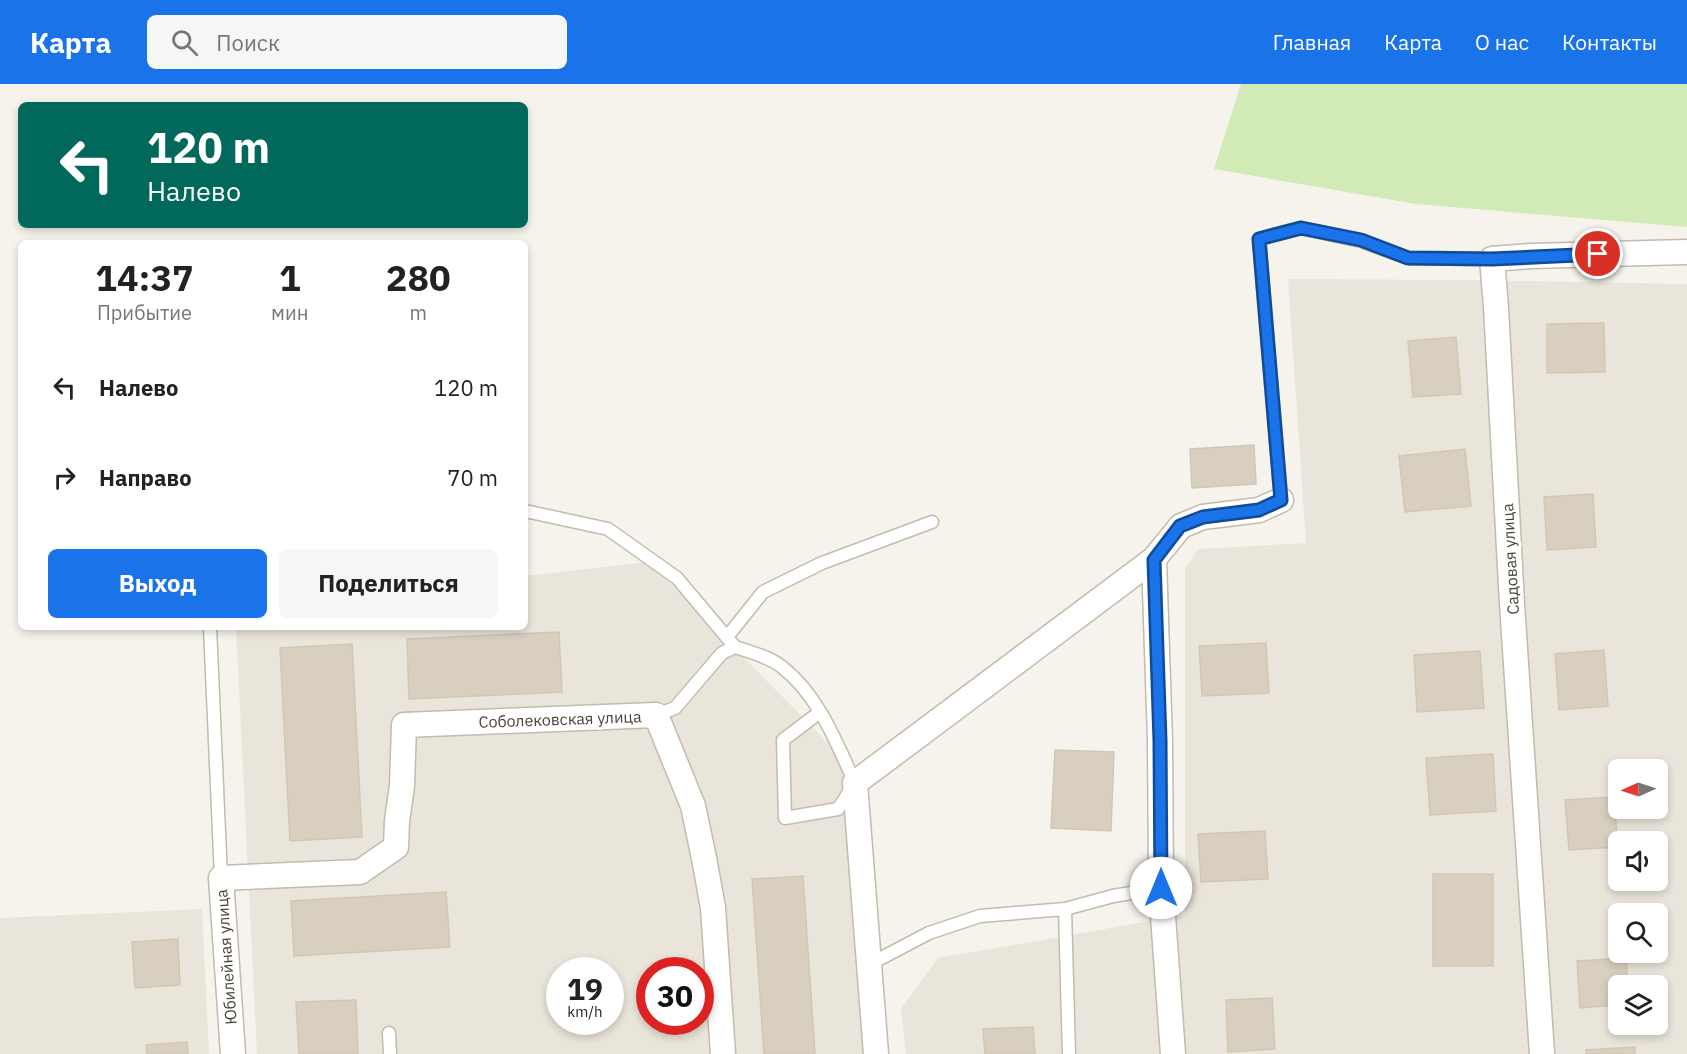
<!DOCTYPE html>
<html lang="ru">
<meta charset="utf-8">
<style>
body{margin:0;font-family:"IBM Plex Sans",sans-serif;background:#f6f6f6;color:#222;height:100vh;display:flex;flex-direction:column;font-size:22px;white-space:nowrap}
*{box-sizing:border-box;margin:0}
p{font-size:20px;color:#767676}
.icon{flex:none;width:33px;height:33px;fill:none;stroke:currentColor;stroke-width:2;stroke-linecap:round;stroke-linejoin:round}
.map{position:relative;flex:1;overflow:hidden}
.sheet{position:absolute;left:18px;top:156px;width:510px;height:390px;display:flex;flex-direction:column;background:#fff;border-radius:9px;box-shadow:0 3px 9px #0003}
.sheet>*{flex:none}
.hud{position:absolute;left:18px;top:18px;width:510px;height:126px;border-radius:9px;box-shadow:0 3px 9px #0003;background:#00695c;color:#fff;overflow:hidden}
.needle{width:39px;rotate:267deg}
.controls{position:absolute;left:1608px;top:675px;display:grid;gap:12px}
.controls a{display:grid;place-items:center;width:60px;height:60px;border-radius:9px;background:#fff;box-shadow:0 3px 9px #0003;font-size:30px}
.speed{position:absolute;left:546px;top:873px;display:flex;gap:12px;font-size:30px;font-weight:700;text-align:center}
.speed>*{display:grid;place-content:center;width:78px;height:78px;border-radius:50%;background:#fff;box-shadow:0 3px 9px #0003;line-height:1}
.speed small{font-size:15px;font-weight:400}
.speed .limit{border:9px solid #d22;background:#fff;color:#111}
.pin{position:absolute;display:grid;place-items:center;width:51px;height:51px;color:#fff;margin:-26px;border:3px solid #fff;border-radius:50%;box-shadow:0 2px 6px #0007}
.me{position:absolute;width:66px;margin:-33px;rotate:0deg;stroke-linejoin:round;filter:drop-shadow(0 0 4px #0008)}
.turn{display:flex;align-items:center;gap:21px;height:126px;padding:0 30px;font-size:27px}
.turn .icon{width:78px;height:78px;stroke-width:2.5}
.turn b{display:block;font-size:42px;line-height:51px}
.eta{display:flex;justify-content:space-evenly;align-items:center;height:102px;text-align:center}
.eta b{font-size:36px;font-weight:800;line-height:42px}
.cta{display:flex;gap:12px;margin-top:auto;padding:12px 30px}
.cta a{flex:1;height:69px;border-radius:9px;background:#1a73e8;color:#fff;font-size:24px;font-weight:800;line-height:69px;text-align:center}
.cta a+a{background:#f6f6f6;color:#222}
ul{padding:0;list-style:none}
li{display:flex;align-items:center;gap:18px;height:90px;padding:0 30px}
li div{flex:1}
li b{display:block;font-size:22px}
li em{font-style:normal}
header{display:flex;align-items:center;gap:36px;box-sizing:border-box;height:84px;padding:0 30px;background:#1a73e8;color:#fff}
header strong{font-size:28px}
nav{display:flex;gap:33px;margin-inline-start:auto;font-size:21px}
.search{width:420px;height:54px;background:#f6f6f6;display:flex;align-items:center;gap:15px;box-sizing:border-box;padding:0 21px;border-radius:9px;color:#767676;font-size:22px}
.map>svg:first-child{display:block}
.residential{fill:#eae5da;fill-rule:evenodd}
.green{fill:#d2eab5}
.building{fill:#d8cfc1;stroke:#d3c7b4;stroke-width:1.5}
.lines{fill:none;stroke-linecap:round;stroke-linejoin:round}
.lane-casing{stroke:#c2bbae;stroke-width:15}
.street-casing{stroke:#c2bbae;stroke-width:27}
.lane{stroke:#fff;stroke-width:12}
.street{stroke:#fff;stroke-width:24}
.route-casing{stroke:#114b97;stroke-width:15}
.route{stroke:#1a73e8;stroke-width:10}
.labels{text-anchor:middle;dominant-baseline:central;stroke-width:6;stroke-linejoin:round;paint-order:stroke}
.street-label{font-size:16px;fill:#4b4439;stroke:#fff}
</style>
<header>
<strong>Карта</strong>
<div class="search"><svg class="icon" aria-label="search" viewBox="0 0 24 24"><circle cx="10" cy="10" r="6"/><path d="M15 15l6 6"/></svg>Поиск</div>
<nav><a>Главная</a><a>Карта</a><a>О нас</a><a>Контакты</a></nav>
</header>
<div class="map">
<svg width="1687" height="970" viewBox="0 0 1687 970">
<rect width="100%" height="100%" fill="#f6f3ec"/>
<path class="residential" d="M1288 195 1463 196 1687 200V970H906L901 925 938 874 1185 831V484L1198 465 1306 459ZM1618 686H1658V724H1618ZM1618 758H1658V796H1618ZM1618 830H1658V868H1618ZM1618 902H1658V940H1618Z
M649 478 857 688 876 970H257L236 543H525V492ZM560 886H610V938H560ZM650 886H700V938H650Z
M202 825 209 970H0V834Z"/>
<path class="green" d="M1241 0H1687V143L1416 120 1214 85Z"/>
<path class="building" d="M1604 239 1605 288 1547 289V240Z
M1456 253 1461 310 1413 313 1408 257Z
M1254 361 1256 400 1192 404 1190 365Z
M1465 365 1471 422 1405 428 1399 372Z
M1593 410 1596 463 1547 466 1544 413Z
M559 548 562 608 409 615 407 555Z
M1266 559 1269 609 1202 612 1199 562Z
M352 560 362 753 290 757 280 564Z
M1604 566 1608 622 1559 626 1555 570Z
M1480 567 1484 624 1417 628 1414 571Z
M1055 666 1114 668 1111 747 1051 744Z
M1493 670 1496 727 1430 731 1426 674Z
M1614 713 1618 763 1569 766 1565 716Z
M1265 747 1268 795 1201 798 1198 750Z
M1433 790H1493V882H1433Z
M803 792 815 970H764L752 795Z
M446 808 450 863 294 872 291 817Z
M178 855 180 901 135 904 132 858Z
M1626 874 1628 902H1618V921L1580 924 1577 877Z
M1272 914 1275 965 1228 968 1226 916Z
M356 916 358 970H299L296 918Z
M1033 943 1035 970H985L983 945Z
M187 958 188 970H147L146 961Z
M1635 963V970H1586V966Z"/>
<g class="lines">
<defs>
<path id="lane" d="M1281 416 1259 155 1301 144 1361 157 1408 174 1492 175
M525 427 608 445 677 494 735 563
M210 543 221 794
M727 553 763 508 822 479 932 438
M656 631 675 624 722 569 735 563C750 568 770 573 782 583 819 612 836 658 855 699L838 725 785 734 783 656 820 628
M1065 825 1069 970
M870 880 929 849 980 832 1065 825 1113 812 1161 804
M389 949 390 970"/>
<path id="street" d="M1154 475 1160 657 1161 804 1173 970
M233 970 221 794 360 788 396 763 397 737 402 702 404 641 656 631 693 722 704 774 713 824 723 970
M876 970 855 699 1154 475 1181 442 1203 433 1259 426 1281 416
M1542 970 1512 520 1496 223 1492 175 1531 172 1687 168"/>
</defs>
<use href="#lane" class="lane-casing"/>
<use href="#street" class="street-casing"/>
<use href="#lane" class="lane"/>
<use href="#street" class="street"/>
</g>
<g class="lines">
<defs>
<path id="route" d="M1161 804 1160 657 1154 476 1180 442 1203 433 1259 426 1281 416 1259 155 1301 144 1361 156 1408 174 1492 175 1598 170"/>
</defs>
<use href="#route" class="route-casing"/>
<use href="#route" class="route"/>
</g>
<g class="labels">
<g class="street-label">
<text transform="translate(1510 475) rotate(-93)">Садовая улица</text>
<text transform="translate(560 635) rotate(-2)">Соболековская улица</text>
<text transform="translate(226 873) rotate(-94)">Юбилейная улица</text>
</g>
</g>
</svg>
<div class="controls">
<a><svg class="needle" viewBox="-14 -14 28 28"><path d="M0-13l5 13h-10z" fill="#e53935"/><path d="M0 13l5-13h-10z" fill="#767676"/></svg></a>
<a><svg class="icon" aria-label="sound" viewBox="0 0 24 24"><path d="M4 9h4l5-4v14l-5-4H4zM17 9q2 3 0 6"/></svg></a>
<a><svg class="icon" aria-label="search" viewBox="0 0 24 24"><circle cx="10" cy="10" r="6"/><path d="M15 15l6 6"/></svg></a>
<a><svg class="icon" aria-label="layers" viewBox="0 0 24 24"><path d="M12 4l9 5-9 5-9-5zM3 14l9 5 9-5"/></svg></a>
</div>
<div class="speed"><div>19<small>km/h</small></div><div class="limit">30</div></div>
<div class="pin" style="left:1598px;top:170px;background:#d93025"><svg class="icon" aria-label="arrive" viewBox="0 0 24 24"><path d="M6 21V4h12l-3 4 3 4H6"/></svg></div>
<svg class="me" style="left:1161px;top:804px" viewBox="-20 -20 40 40"><circle r="19" fill="#fff"/><path d="M0-13L10 11 0 6-10 11z" fill="#1a73e8"/></svg>
<div class="hud">
<div class="turn"><svg class="icon" aria-label="left" viewBox="0 0 24 24"><path d="M17 20v-9H6M10 6l-5 5 5 5"/></svg><div><b>120 m</b>Налево</div></div>
</div>
<section class="sheet">
<div class="eta">
<div><b>14:37</b><p>Прибытие</p></div>
<div><b>1</b><p>мин</p></div>
<div><b>280</b><p>m</p></div>
</div>
<ul>
<li><svg class="icon" aria-label="left" viewBox="0 0 24 24"><path d="M17 20v-9H6M10 6l-5 5 5 5"/></svg><div><b>Налево</b></div><em>120 m</em></li>
<li><svg class="icon" aria-label="right" viewBox="0 0 24 24"><path d="M7 20v-9h11M14 6l5 5-5 5"/></svg><div><b>Направо</b></div><em>70 m</em></li>
</ul>
<div class="cta"><a>Выход</a><a>Поделиться</a></div>
</section>
</div>
